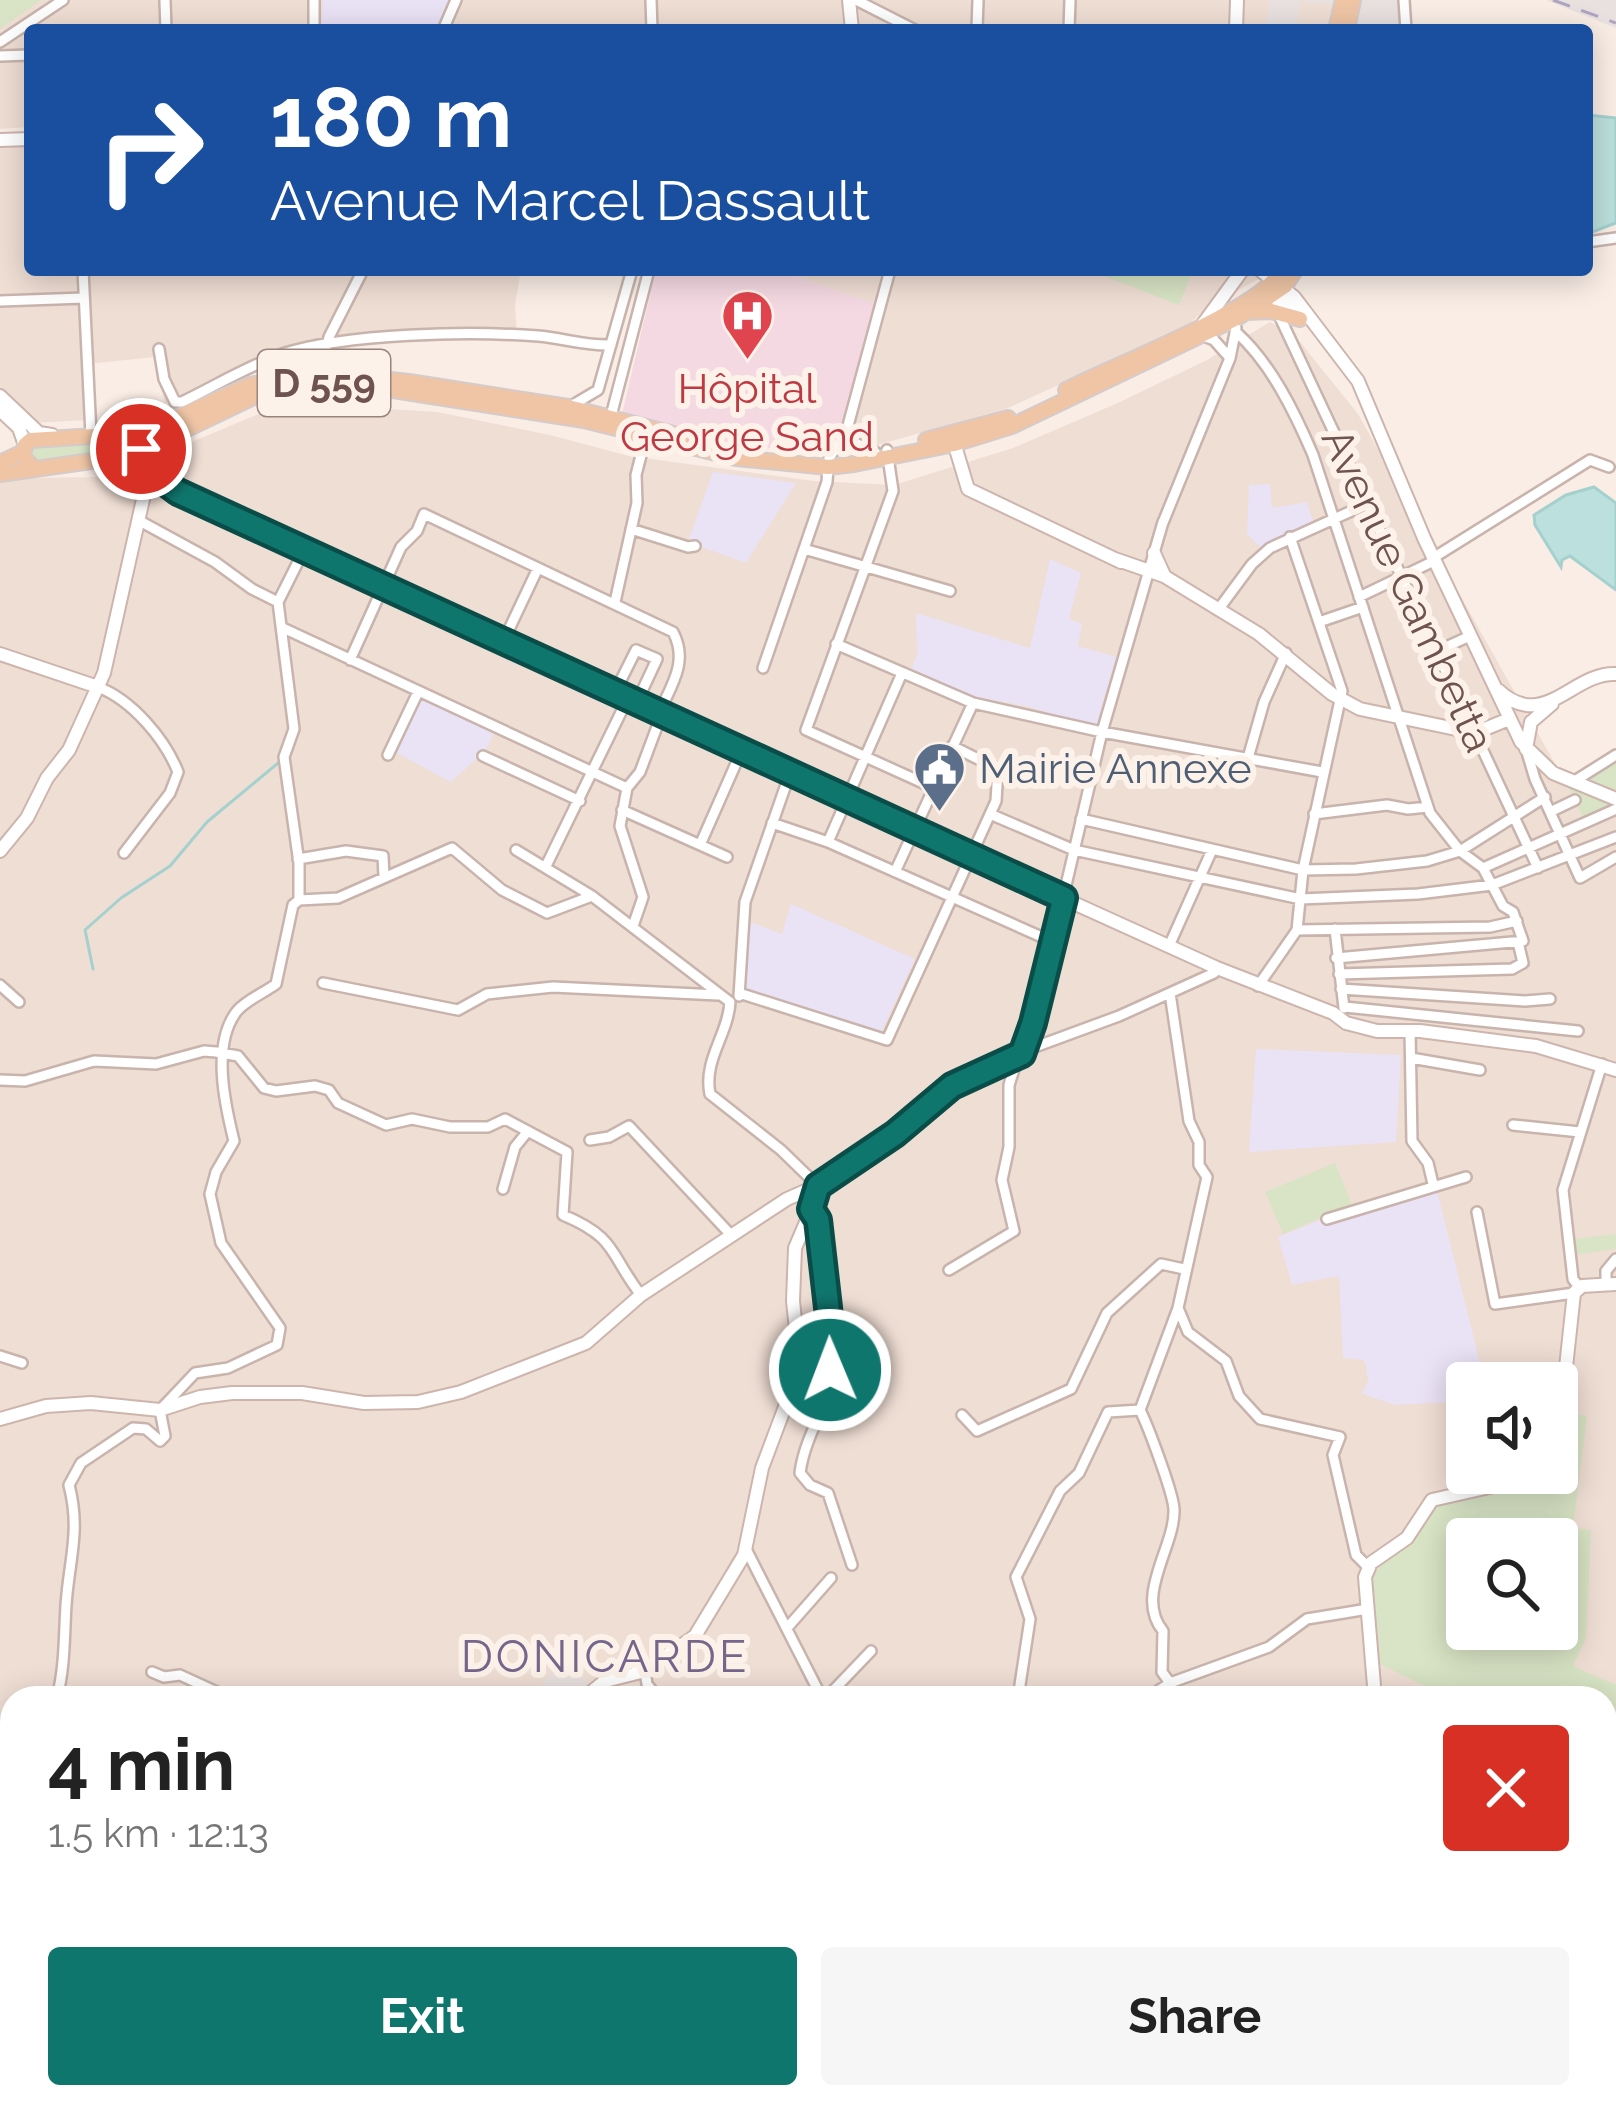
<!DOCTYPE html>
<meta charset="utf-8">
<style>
body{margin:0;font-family:Raleway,sans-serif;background:#f6f6f6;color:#222;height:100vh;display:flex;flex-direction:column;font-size:45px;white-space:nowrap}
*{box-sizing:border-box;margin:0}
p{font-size:39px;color:#767676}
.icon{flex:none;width:66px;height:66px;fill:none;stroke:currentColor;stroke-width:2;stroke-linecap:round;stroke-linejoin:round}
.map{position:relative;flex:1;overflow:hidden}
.panel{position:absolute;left:0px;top:1686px;width:1617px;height:423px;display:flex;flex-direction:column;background:#fff;border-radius:36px 36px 0 0;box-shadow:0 6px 30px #0003}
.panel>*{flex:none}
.hud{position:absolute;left:24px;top:24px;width:1569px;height:252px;border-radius:12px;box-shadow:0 6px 30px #0003;background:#1a4fa0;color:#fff;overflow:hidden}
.fabs{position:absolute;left:1446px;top:1362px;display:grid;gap:24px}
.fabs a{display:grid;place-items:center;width:132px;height:132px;border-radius:12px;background:#fff;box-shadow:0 6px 30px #0003;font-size:60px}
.pin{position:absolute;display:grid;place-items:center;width:102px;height:102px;color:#fff;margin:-51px;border:6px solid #fff;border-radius:50%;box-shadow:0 3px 12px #0007}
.me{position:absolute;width:132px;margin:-66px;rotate:359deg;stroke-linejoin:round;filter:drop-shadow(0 0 9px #0008)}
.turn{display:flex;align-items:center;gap:42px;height:252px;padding:0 48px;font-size:54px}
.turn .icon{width:156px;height:156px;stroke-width:2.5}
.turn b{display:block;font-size:84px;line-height:102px}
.round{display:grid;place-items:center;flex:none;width:126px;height:126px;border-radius:12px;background:#f6f6f6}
.summary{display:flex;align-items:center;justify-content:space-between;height:204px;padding:0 48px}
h1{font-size:72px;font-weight:700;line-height:90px}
.cta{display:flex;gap:24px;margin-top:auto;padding:24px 48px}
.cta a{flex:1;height:138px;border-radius:12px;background:#0f766e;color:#fff;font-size:48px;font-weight:700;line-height:138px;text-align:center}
.cta a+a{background:#f6f6f6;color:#222}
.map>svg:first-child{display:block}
.residential{fill:#efded4;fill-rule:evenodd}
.industrial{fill:#e9e1df}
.education{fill:#eae2f5}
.medical{fill:#f5d9e2}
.green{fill:#d8e4c5;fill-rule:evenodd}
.water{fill:#bce0dd;stroke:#a4d0ce;stroke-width:3}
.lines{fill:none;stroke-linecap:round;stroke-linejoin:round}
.stream{stroke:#a4d0ce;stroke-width:3}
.street-casing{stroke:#c8b4ad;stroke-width:14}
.secondary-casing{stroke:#cdb5ae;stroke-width:16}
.primary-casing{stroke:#d4cbca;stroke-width:18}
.street{stroke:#fff;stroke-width:9}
.secondary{stroke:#fff;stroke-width:12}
.primary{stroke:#efc5a6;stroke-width:14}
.rail{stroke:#aea5c0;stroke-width:3;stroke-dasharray:18 12;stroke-linecap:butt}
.route-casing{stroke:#0a4d48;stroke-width:30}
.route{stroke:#0f766e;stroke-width:21}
.labels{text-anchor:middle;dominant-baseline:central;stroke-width:12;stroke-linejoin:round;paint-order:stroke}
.shield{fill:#fcf2ea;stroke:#99837d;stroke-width:3}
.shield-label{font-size:39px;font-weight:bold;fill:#6e534e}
.health-label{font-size:42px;fill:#be3a42;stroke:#fcf2ea}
.street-label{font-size:42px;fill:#6e534e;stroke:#fcf2ea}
.service-label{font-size:42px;fill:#4e5e75;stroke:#fcf2ea;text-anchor:start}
.neighbourhood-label{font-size:45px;letter-spacing:3px;fill:#77668b;stroke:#fcf2ea}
</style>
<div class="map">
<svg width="1616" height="2107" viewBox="0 0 1616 2107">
<rect width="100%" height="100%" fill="#f9ede5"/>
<path class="residential" d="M0 0H1335L1329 30H30V127L0 129Z
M30 139V270H358L323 338 274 351 165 404 155 357 87 364 89 420 28 423 0 396V140Z
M363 270H521L515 305 517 336 418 337 328 344Z
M778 270H1264L1261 278 1213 303 1184 328 1008 408 874 446 841 429 876 304Z
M1270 322 1296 337 1358 414 1567 785 1616 757V2107H0V483L22 478 108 477 285 403 437 412 550 435 629 456 814 481 894 485 1013 448 1120 402 1207 360ZM1467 1383H1557V1473H1467ZM1467 1539H1557V1629H1467ZM12 1698H1605V2097H12Z"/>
<path class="industrial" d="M1270 0H1335L1334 5 1301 1 1295 30H1264Z
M1361 0H1400L1403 30H1355Z
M1546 0H1616V28Z
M569 1661 592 1687 579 1698H552L542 1682Z"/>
<path class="education" d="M323 0H456L443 30H321Z
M713 472 796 483 746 563 688 542Z
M1270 484 1272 508 1307 502 1313 522 1261 548 1247 534 1249 485Z
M1050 559 1081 573 1069 619 1082 624 1078 646 1116 657 1096 727 1029 707 974 696 911 670 917 654 916 613 1030 648Z
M419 697 494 733 486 750 451 782 395 752Z
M791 904 915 959 880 1035 746 991 750 922 782 934Z
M1256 1049 1401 1055 1396 1142 1249 1152Z
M1436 1187 1485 1383H1467V1401L1395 1405 1362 1394 1369 1378 1366 1374 1367 1367 1363 1360 1343 1358 1339 1276 1292 1285 1278 1237 1372 1199Z"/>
<path class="medical" d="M656 270H778L876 304 841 429 831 447 798 451 736 445 622 414Z"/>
<path class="green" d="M0 0H41L0 29Z
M1089 270H1193L1179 305Z
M137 434 142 440 141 449 38 467 23 448 25 445Z
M1616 759V809L1585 822 1568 786Z
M1335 1163 1352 1205 1283 1234 1265 1192Z
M1616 1234V1249L1575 1255 1573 1239Z
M1557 1412 1587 1416 1573 1528 1591 1530 1586 1639 1574 1663 1575 1667 1616 1685V1791L1612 1794 1605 1792V1698H1449L1380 1664 1377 1659C1376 1635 1368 1605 1370 1582 1371 1573 1427 1515 1438 1501L1524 1486 1526 1473H1557ZM1467 1539H1557V1629H1467Z"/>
<path class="water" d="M1587 115 1616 118V223L1587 234Z
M1594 487 1616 503V590L1570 556 1562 560 1561 567 1535 525 1534 515 1566 495Z"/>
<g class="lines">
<path class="stream" d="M93 969 85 930 121 898 170 866 207 822 283 759"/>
<defs>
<path id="street" d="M165 0 166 30
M314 0V30
M651 0 652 30
M856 0 915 30
M1404 0 1406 30
M443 30 456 0
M977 30 978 0
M1069 30 1070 0
M0 42 63 0
M0 56 30 55
M1587 242 1616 238
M83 270 91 435
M1276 292 1278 313 1538 868
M0 301 84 298
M1236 332C1271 363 1295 413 1313 455L1430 813 1460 851 1483 868 1503 906 1513 912 1523 941 1336 958
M1204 336 1214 340 1230 358
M159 349 164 379 175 402H182C215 386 248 366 282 354 348 333 469 331 538 336 563 338 585 346 611 345
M321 372 329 337 363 270
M571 406 598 390 632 270
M611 416 649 270
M844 438 875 452
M887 450 893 491 806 730 932 787
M829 458 846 433 890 270
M138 520 215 562 252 589 278 602
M1162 525 1230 358 1236 328
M631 529 688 547 695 546
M804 549 950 591
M1433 558 1590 460 1609 467
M1359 597 1434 561
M278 602 294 729 284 757 299 863V900
M278 602 304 550
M615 602 637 503 636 475 647 432
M1218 610 1252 564 1270 548 1367 504
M1319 622 1363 607
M283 628 627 788
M503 642 538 568
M836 644 973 703 1102 732 1322 772
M1437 651 1470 636
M350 660 401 547 417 531 424 514 673 632C689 662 671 686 658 715
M763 668 827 482 828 467
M98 687C132 700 165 739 178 772L170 793 124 853
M614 694 636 650 657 659 636 704
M1526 749 1535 779 1580 878 1616 857
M388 755 418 692
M483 756 580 801
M1248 758 1264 702 1286 653
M1573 782 1616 755
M622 810 727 857
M1552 811 1575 800
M990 814 1074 850 1301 899 1418 894 1492 885 1616 837
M1314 814 1387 805 1408 809 1428 807
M1081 819 1303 870 1356 869 1427 861 1460 851 1545 797
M772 823 828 842 1053 942
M828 842 902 673
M700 845 741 752
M516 850 592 896
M298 859 346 851 383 856 384 877
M546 866 627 700
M1483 868 1616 809
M895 872 973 703
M1063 898 1102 732 1163 522
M633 926 643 897 620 826 627 788 640 772 661 716
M1335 929 1344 1008
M1297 930 1490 927 1517 921
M1169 946 1212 850
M1339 974 1512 969 1523 963 1518 942
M323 983 458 1010 487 994 553 987 718 995
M0 985 19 1002
M1258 986 1297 930 1303 870 1342 691 1290 537
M1341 989 1525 1001 1550 999
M742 994 887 1040 996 801 998 769 952 746
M739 996 745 902 790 773
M730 1002C728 1035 703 1060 710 1094L781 1150 818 1186
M1345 1007 1578 1031
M1410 1031 1412 1141 1428 1163 1433 1184
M1024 1051 1119 1016 1214 973 1217 968
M1411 1058 1480 1070
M0 1080 25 1081 94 1061 156 1064 204 1051 216 1052 238 1056 264 1088 276 1091 315 1086 329 1090 338 1103 386 1125 412 1119 450 1127H488L505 1119 567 1152 563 1215C618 1238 609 1254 641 1295
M1513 1125 1580 1132
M590 1140 609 1137 629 1126 732 1236
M503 1189 515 1147 528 1131
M811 1211 818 1220 830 1325 829 1370 834 1379C824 1410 804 1440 800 1473L810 1485 828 1493 852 1565
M1477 1212 1495 1304 1574 1293
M1327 1219 1466 1177
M949 1270 1014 1231 1002 1180 1009 1147V1085L1018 1057
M1606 1285V1271L1616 1259
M1579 1287 1573 1279 1563 1190 1602 1064
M1178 1308 1188 1332 1226 1361 1239 1396 1260 1419 1340 1437 1333 1455 1356 1555 1368 1567
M0 1356 22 1363
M962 1415 977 1431 1071 1389 1107 1313 1161 1264 1184 1269
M746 1549 822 1698
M787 1628 831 1578
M645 1671 647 1684 658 1698
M152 1672 164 1677 180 1675 230 1698
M1170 1683 1162 1672 1163 1631C1134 1596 1175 1547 1174 1510 1174 1495 1148 1426 1140 1410L1178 1308 1207 1177 1199 1165V1142L1189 1121 1170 993
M57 1698C65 1666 64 1638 66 1605 69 1560 81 1531 69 1485L81 1463 133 1428 146 1429 160 1441 165 1436 160 1410 195 1373 228 1368 277 1345 280 1328 221 1243 210 1194 216 1172 234 1141C225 1105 211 1044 237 1011 246 1000 264 993 276 984L293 905 299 900 338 898 452 848 502 890 547 913 592 896 730 1002
M826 1698 871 1651
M1018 1698 1030 1619 1016 1577 1060 1491 1079 1473 1108 1412 1140 1410
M1147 1698 1170 1683 1269 1647 1307 1619 1368 1609
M0 1787 12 1808
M1605 1848 1616 1846
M0 1875 12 1862
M1605 1881 1616 1875
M1605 1980 1616 1998
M1321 2097 1324 2107
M1496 2097 1505 2107
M1547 2103 1549 2107
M312 2107 314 2097
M584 2107 596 2097
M930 2107 940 2097
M1350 2107H1371"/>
<path id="secondary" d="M849 0 852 30
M1236 30 1237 0
M0 140 30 139
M1260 270 1294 297 1358 381 1424 538 1521 742 1553 773 1616 799
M1277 282 1276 292 1300 319
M1203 324 1241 272
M0 396 39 433 52 435
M0 410 19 428 25 445
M952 436 968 489 1121 562
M110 462 127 466 674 722 1217 968 1333 1013 1346 1023 1377 1031H1420L1536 1046 1616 1070
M1154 553 1164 575
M1115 559 1164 576 1259 634 1332 694 1360 709 1475 733 1509 719
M0 654 98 687
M1498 690C1544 733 1572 672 1616 674
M1526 749 1531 722 1552 704
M0 851 27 818 47 778 69 750 104 673 146 486 141 449
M1553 1383 1566 1367 1574 1293 1582 1286 1616 1284
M0 1419 46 1406 91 1403 160 1410 200 1397 232 1393H302L364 1403 418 1402 461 1392 586 1343 641 1295 787 1199 828 1181 895 1134 952 1086 1021 1054 1033 1023 1063 898
M584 1698 605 1681 645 1671 695 1636 744 1555 762 1468 800 1367 793 1301 795 1248 818 1194V1186
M1375 1698 1365 1577 1371 1563 1407 1538 1432 1500 1516 1481 1522 1473
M338 2097 342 2107
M1217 2107 1231 2097"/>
<path id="primary" d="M1336 30 1343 0
M1347 30 1353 0
M1247 312 1271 311 1300 319
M1066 390C1107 368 1268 307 1280 270
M926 440 1008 418
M0 463 23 452
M33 467 23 457 25 445 31 440 143 433 250 385 313 372 409 382 568 407 697 440
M0 474 133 455 266 391 320 382 387 389 584 420 736 458 828 467 854 464 954 444 1012 426 1237 318 1285 286 1295 270"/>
</defs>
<use href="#street" class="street-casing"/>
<use href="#secondary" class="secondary-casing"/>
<use href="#primary" class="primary-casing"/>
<use href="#street" class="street"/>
<use href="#secondary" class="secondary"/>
<use href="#primary" class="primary"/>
<path class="rail" d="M1553 0 1616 23"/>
</g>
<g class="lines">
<defs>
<path id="route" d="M141 449 143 466 178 492 1064 898 1033 1023 1022 1054 952 1086 895 1134 818 1186 811 1209 818 1220 830 1325V1370"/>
</defs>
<use href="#route" class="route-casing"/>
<use href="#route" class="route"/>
</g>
<defs>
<symbol id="hospital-pin" viewBox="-11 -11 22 30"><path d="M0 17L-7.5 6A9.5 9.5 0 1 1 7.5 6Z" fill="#e0444e" stroke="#fcf2ea"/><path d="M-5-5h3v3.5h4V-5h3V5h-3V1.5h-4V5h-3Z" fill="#fff"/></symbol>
<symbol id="civic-pin" viewBox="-11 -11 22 30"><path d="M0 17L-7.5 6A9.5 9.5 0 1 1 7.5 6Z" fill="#5c6f8a" stroke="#fcf2ea"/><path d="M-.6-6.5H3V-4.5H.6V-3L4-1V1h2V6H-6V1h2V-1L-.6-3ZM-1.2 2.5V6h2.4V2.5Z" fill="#fff"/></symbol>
</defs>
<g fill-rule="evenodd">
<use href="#hospital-pin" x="718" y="286" width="59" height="81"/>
<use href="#civic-pin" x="910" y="738" width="59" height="81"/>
</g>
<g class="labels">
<rect class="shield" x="258" y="350" width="132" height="66" rx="9"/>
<g class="shield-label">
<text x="324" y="383">D 559</text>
</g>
<g class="health-label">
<text x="747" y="388">Hôpital<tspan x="747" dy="48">George Sand</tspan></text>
</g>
<g class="street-label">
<text transform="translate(1408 590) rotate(65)">Avenue Gambetta</text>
</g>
<g class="service-label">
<text x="979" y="768">Mairie Annexe</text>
</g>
<g class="neighbourhood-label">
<text x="605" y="1656">DONICARDE</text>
</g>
</g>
</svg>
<div class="fabs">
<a><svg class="icon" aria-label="sound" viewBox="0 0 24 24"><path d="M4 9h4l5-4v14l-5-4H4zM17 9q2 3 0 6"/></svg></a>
<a><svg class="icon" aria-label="search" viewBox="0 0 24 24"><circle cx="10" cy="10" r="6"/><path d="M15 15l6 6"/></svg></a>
</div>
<div class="pin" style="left:141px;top:449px;background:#d93025"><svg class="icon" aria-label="arrive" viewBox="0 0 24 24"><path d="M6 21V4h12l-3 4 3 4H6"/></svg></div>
<svg class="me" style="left:830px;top:1370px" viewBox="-20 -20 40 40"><circle r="17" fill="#0f766e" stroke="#fff" stroke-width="3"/><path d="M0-11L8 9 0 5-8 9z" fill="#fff"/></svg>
<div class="hud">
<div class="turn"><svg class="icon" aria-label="right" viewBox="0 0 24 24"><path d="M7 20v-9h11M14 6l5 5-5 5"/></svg><div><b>180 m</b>Avenue Marcel Dassault</div></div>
</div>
<section class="panel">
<div class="summary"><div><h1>4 min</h1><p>1.5 km · 12:13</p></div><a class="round" style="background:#d93025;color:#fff"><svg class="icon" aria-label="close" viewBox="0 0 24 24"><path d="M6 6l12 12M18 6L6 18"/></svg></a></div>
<div class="cta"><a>Exit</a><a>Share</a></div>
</section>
</div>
